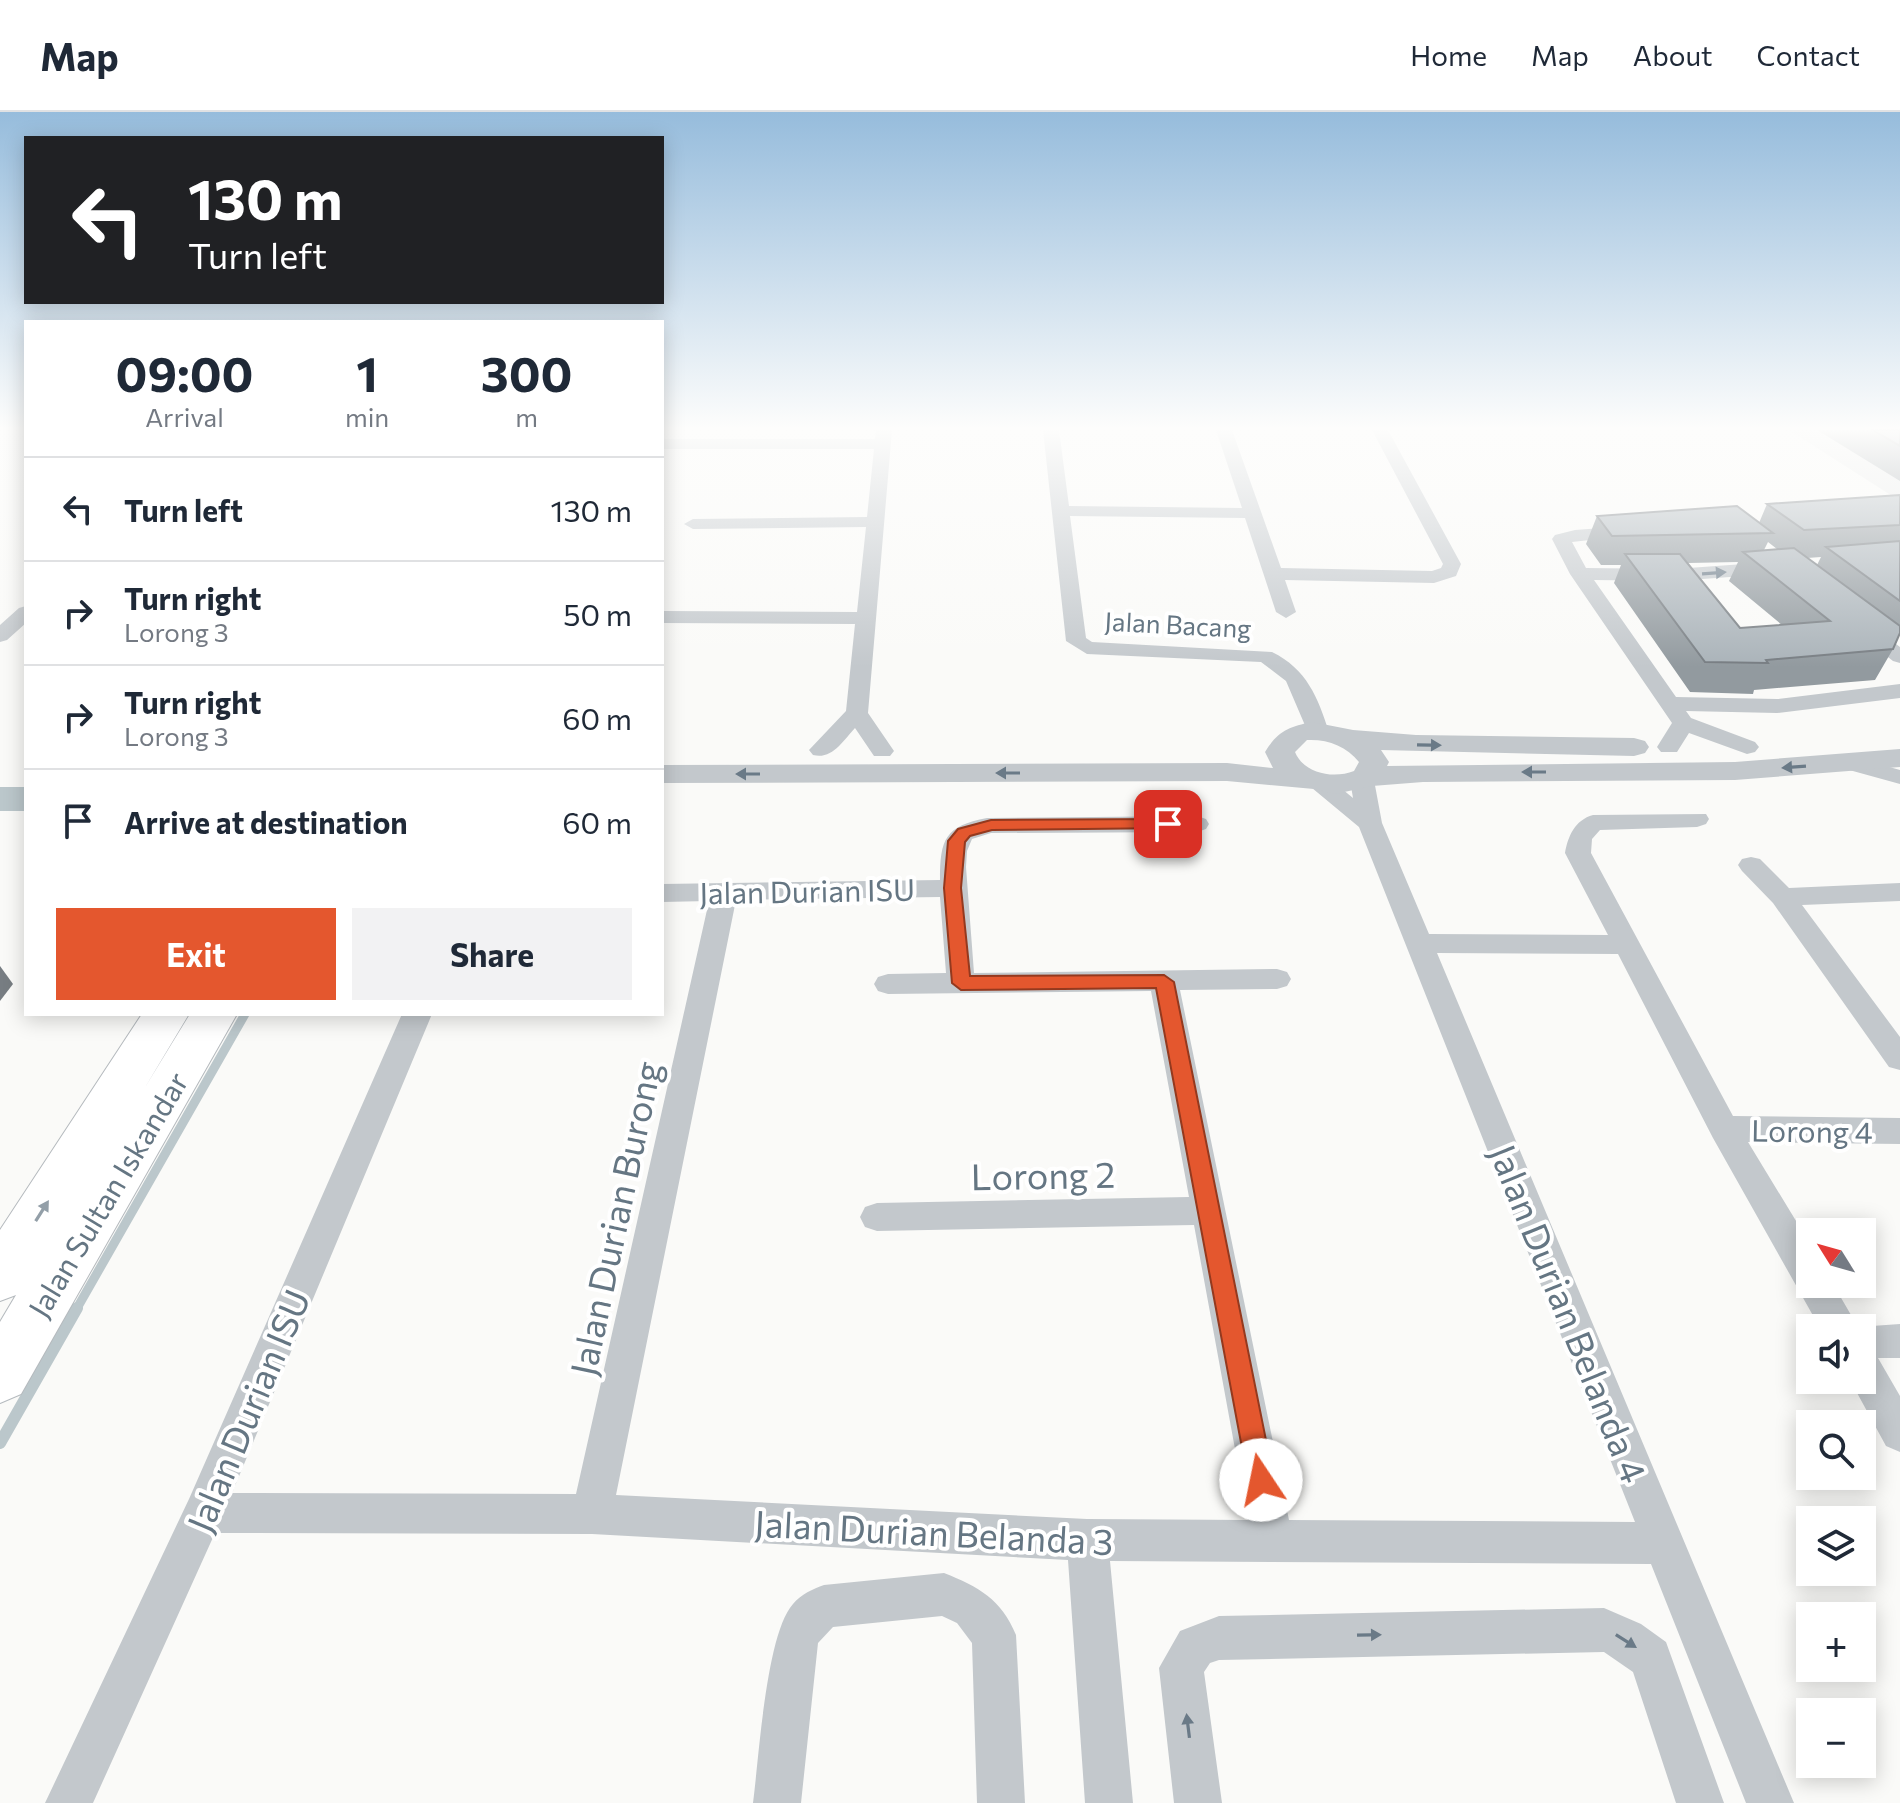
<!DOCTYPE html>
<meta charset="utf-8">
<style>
body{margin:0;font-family:Commissioner,sans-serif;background:#f2f2f3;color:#1f2937;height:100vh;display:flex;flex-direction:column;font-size:30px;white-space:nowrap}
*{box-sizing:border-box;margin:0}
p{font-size:26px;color:#747a83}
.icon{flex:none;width:44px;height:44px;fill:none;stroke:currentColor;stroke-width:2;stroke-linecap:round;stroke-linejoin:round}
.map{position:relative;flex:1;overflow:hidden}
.side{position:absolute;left:24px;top:208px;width:640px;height:696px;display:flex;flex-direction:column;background:#fff;border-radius:0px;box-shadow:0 4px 20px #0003}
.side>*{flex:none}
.guide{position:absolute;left:24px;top:24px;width:640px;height:168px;border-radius:0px;box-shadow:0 4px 20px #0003;background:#202124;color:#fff;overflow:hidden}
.needle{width:52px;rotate:307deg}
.controls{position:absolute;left:1796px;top:1106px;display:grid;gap:16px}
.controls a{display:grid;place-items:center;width:80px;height:80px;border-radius:0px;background:#fff;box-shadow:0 4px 20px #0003;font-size:40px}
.pin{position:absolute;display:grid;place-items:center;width:68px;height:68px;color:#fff;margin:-34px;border-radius:16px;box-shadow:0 4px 12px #0006}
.me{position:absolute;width:88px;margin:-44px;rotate:349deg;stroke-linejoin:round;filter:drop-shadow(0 0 6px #0008)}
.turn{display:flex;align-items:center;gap:28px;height:168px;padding:0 32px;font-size:36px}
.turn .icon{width:104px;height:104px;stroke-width:2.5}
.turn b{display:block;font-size:56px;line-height:68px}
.eta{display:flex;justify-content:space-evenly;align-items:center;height:136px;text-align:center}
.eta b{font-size:48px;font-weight:700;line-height:56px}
.action{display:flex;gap:16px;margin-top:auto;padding:16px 32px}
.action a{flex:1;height:92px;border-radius:0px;background:#e4572e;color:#fff;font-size:32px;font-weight:700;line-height:92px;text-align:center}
.action a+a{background:#f2f2f3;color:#1f2937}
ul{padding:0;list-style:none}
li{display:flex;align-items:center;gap:24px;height:104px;padding:0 32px;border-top:2px solid #e0e1e3}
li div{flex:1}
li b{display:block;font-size:30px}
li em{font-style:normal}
header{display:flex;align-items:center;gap:48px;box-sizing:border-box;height:112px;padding:0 40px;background:#fff;border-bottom:2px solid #e0e1e3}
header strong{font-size:38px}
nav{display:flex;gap:44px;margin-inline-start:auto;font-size:28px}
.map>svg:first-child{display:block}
.built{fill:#e8e9e9}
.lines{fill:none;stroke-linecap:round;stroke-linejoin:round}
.stream-far1{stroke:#bbc7cb;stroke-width:9}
.stream{stroke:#bbc7cb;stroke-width:12}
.river{fill:#bbc7cb;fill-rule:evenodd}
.primary-casing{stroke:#b5babe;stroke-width:2}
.minor{fill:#c3c8cc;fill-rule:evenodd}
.tertiary{fill:#c3c8cc;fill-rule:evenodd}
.primary{fill:#fff;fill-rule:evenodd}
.wall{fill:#929a9f;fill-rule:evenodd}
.shaded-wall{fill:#777d82}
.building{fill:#aab3b9;stroke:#777d82;stroke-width:2}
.oneway{fill:#6a7a87}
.oneway2{fill:#939fa8}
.route{fill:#e4572e;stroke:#94391e;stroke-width:2}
.labels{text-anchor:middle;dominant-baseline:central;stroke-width:8;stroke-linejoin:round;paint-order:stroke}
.far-street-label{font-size:26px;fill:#657683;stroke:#fff}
.street-label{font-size:30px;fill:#657683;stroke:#fff}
.near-street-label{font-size:36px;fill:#657683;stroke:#fff}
</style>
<header>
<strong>Map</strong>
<nav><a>Home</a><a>Map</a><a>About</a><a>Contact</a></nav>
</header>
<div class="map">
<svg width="1900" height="1691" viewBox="0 0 1900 1691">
<rect width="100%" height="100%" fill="#fafaf8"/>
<path class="built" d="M1789 318H1900V389Z"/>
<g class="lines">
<path class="stream-far1" d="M76 1198 245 902"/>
<path class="stream" d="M0 1331 77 1196"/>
<path class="river" d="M0 675H26V699H0Z"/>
<defs>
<path id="primary" d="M142 902H189L144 977 190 902H237L21 1282 0 1291V1210L16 1183 0 1189V1118Z"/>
</defs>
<use href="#primary" class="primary-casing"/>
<path class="minor" d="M876 318H892L868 601 894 639 890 644H874L855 616C843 629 832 648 813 643L809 638 846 599 855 512 662 511V499L857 500 866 415 693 417 684 412 693 407 867 405 874 337H662V327H875Z
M1043 318H1059L1069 394 1242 396 1216 318H1232L1281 456 1432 459 1441 456 1443 452 1372 318H1388L1461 452 1456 464 1434 471 1285 468 1296 500 1286 506 1276 500 1245 406 1070 404 1086 526 1092 530 1272 540C1307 557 1318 586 1329 620L1326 625H1310L1286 569 1261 550 1087 542 1066 529Z
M1628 414 1634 415 1637 419 1634 423 1572 430 1586 456 1675 457 1771 450 1781 456 1771 462 1675 469 1594 468 1676 585 1777 587 1900 572V586L1777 601 1686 599 1691 606 1755 630 1759 635 1755 640 1747 642 1689 621 1677 640H1661L1657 635 1672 611 1570 462 1552 427 1555 423 1575 418Z
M26 494V511L7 528 0 530V513L19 496Z
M1863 510 1870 512 1900 535V551L1893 549 1856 520 1853 516Z
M1850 644 1900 658V672L1842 656 1838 651 1842 646Z
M1362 661 1370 663 1374 668 1382 711 1429 822 1608 823 1565 741C1568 724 1575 708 1593 703L1706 702 1709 707 1706 712 1697 715 1600 718 1592 727 1591 741 1733 1004 1900 1006V1032L1748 1030 1810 1132V1172H1833L1858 1215 1900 1212V1246H1878L1900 1284V1340L1886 1334 1850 1268H1862V1216H1820L1713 1026 1618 842 1437 841 1794 1691H1746L1651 1452 1110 1449 1133 1691H1085L1068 1448 592 1422 215 1421 93 1691H45L189 1387 402 902H432L232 1381 576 1382 709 789 662 790V772L940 768C940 727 945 714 987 706L1197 704 1206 707 1209 712 1206 717 1197 720 991 721 972 727 967 739 966 755 974 861 1277 857 1287 860 1291 867 1287 874 1277 877 1180 878 1289 1408 1635 1410 1359 715 1306 671 1310 666C1327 661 1340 676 1353 686L1350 668 1354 663ZM940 785 946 861 888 862 878 865 874 872 878 879 888 882 1151 879 1189 1085 877 1091 865 1095 860 1105 865 1115 877 1119 1194 1113 1248 1408 1087 1407 616 1383 736 788Z
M1751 745 1760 747 1789 776 1900 771V789L1802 793 1900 925V958L1889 955 1773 791 1742 759 1738 753 1742 747Z
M944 1461C979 1475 1001 1487 1016 1523L1025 1691H977L972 1531 957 1511 942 1504 833 1515 818 1531 801 1691H753C759 1646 766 1522 793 1492 801 1482 813 1477 824 1473Z
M1604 1496 1641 1512 1666 1530 1724 1691H1676L1633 1560 1604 1540 1219 1548 1210 1551 1204 1560 1222 1691H1174L1159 1556 1180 1519 1219 1504Z"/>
<path class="tertiary" d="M1312 610 1353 618 1416 623 1634 626 1645 629 1649 635 1645 641 1634 644 1381 638 1389 650 1387 654 1735 650 1900 637V655L1735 668 1423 670 1372 674 1335 682 1314 677 1227 669 662 671V653L1227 651 1273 656 1265 640C1278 619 1288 615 1312 610ZM1307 628C1328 627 1346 634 1359 650L1354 659C1334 667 1304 662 1295 640Z"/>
<use href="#primary" class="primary"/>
</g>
<path class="wall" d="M1817 318H1900V369Z
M1900 383V521L1893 537 1875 568 1754 578 1753 582 1690 580 1614 471 1621 453H1601L1586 432 1597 404 1759 411 1767 392ZM1768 430 1777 437 1764 438ZM1821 445 1817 453 1807 446ZM1738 450 1729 469 1782 513 1740 516 1688 451Z"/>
<path class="shaded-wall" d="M0 854 13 872 0 889Z"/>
<path class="building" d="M1873 318H1900V334Z
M1900 383V413L1804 418 1767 392Z
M1737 394 1773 421 1612 424 1597 404Z
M1900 429V489L1826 435Z
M1794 436 1900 514V521L1893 537 1766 548 1768 551 1705 550 1625 442H1680L1740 516 1830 509 1743 440Z"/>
<defs><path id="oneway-solid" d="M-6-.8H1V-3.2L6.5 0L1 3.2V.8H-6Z" transform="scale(2)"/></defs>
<g class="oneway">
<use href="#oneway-solid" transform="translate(1714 461) rotate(-4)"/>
<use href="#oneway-solid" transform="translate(1429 633) rotate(1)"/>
<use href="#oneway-solid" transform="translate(1794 655) rotate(176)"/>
<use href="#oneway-solid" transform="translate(1534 660) rotate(180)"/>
<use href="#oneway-solid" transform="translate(1008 661) rotate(180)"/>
<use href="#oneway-solid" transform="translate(748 662) rotate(180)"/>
<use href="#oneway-solid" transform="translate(1369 1523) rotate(-1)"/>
<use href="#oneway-solid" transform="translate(1626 1529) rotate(32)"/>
<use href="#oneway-solid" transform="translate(1188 1614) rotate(-97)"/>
</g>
<use class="oneway2" href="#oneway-solid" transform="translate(42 1099) rotate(-58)"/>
<linearGradient id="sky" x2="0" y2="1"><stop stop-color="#96bcdc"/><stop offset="0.57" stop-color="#fdfdfc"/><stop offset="1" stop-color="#fdfdfc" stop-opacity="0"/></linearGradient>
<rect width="1900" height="555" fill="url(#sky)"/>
<path class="route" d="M1168 707 1176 712 1174 716 992 718 970 724 965 730 961 776 970 864 1164 863 1174 870 1274 1368 1270 1377 1261 1381 1252 1377 1248 1368 1156 876 961 878 952 871 944 776 948 729 958 717 991 708Z"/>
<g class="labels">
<g class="far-street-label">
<text transform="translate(1178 512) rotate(3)">Jalan Bacang</text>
</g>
<g class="street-label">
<text transform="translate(807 778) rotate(-1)">Jalan Durian ISU</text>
<text transform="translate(1812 1018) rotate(1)">Lorong 4</text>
<text transform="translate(107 1082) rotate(-59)">Jalan Sultan Iskandar</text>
</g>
<g class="near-street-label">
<text transform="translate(1043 1062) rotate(-1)">Lorong 2</text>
<text transform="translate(614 1106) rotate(-78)">Jalan Durian Burong</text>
<text transform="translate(1570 1201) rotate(68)">Jalan Durian Belanda 4</text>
<text transform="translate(247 1298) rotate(-67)">Jalan Durian ISU</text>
<text transform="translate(934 1419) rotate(3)">Jalan Durian Belanda 3</text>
</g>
</g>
</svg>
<div class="controls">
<a><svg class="needle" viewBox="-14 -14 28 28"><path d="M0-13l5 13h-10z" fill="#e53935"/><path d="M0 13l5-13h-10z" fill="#747a83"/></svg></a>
<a><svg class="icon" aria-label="sound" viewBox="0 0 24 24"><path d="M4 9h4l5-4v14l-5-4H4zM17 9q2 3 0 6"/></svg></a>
<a><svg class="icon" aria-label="search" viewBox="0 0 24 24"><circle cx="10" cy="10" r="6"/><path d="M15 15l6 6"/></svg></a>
<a><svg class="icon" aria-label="layers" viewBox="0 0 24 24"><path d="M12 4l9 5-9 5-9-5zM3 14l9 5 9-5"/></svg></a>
<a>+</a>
<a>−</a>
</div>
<div class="pin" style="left:1168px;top:712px;background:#d93025"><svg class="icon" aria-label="arrive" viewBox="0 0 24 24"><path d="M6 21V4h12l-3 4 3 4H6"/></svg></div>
<svg class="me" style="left:1261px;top:1368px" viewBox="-20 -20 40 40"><circle r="19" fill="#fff"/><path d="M0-13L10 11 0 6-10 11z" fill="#e4572e"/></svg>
<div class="guide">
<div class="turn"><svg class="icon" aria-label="left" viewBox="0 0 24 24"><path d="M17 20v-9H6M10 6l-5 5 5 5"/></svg><div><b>130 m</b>Turn left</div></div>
</div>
<section class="side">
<div class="eta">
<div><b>09:00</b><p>Arrival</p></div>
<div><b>1</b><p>min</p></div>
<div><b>300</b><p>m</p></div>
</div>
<ul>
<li><svg class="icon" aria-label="left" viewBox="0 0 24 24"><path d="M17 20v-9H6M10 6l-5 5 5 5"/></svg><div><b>Turn left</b></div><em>130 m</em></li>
<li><svg class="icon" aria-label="right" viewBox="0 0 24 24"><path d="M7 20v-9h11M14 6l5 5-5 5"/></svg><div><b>Turn right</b><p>Lorong 3</p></div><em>50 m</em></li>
<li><svg class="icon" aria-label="right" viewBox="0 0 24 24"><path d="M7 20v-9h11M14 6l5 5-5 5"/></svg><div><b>Turn right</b><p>Lorong 3</p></div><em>60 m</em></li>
<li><svg class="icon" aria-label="arrive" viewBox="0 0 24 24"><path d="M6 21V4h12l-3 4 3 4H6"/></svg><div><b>Arrive at destination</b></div><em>60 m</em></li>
</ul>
<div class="action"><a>Exit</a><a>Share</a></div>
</section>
</div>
